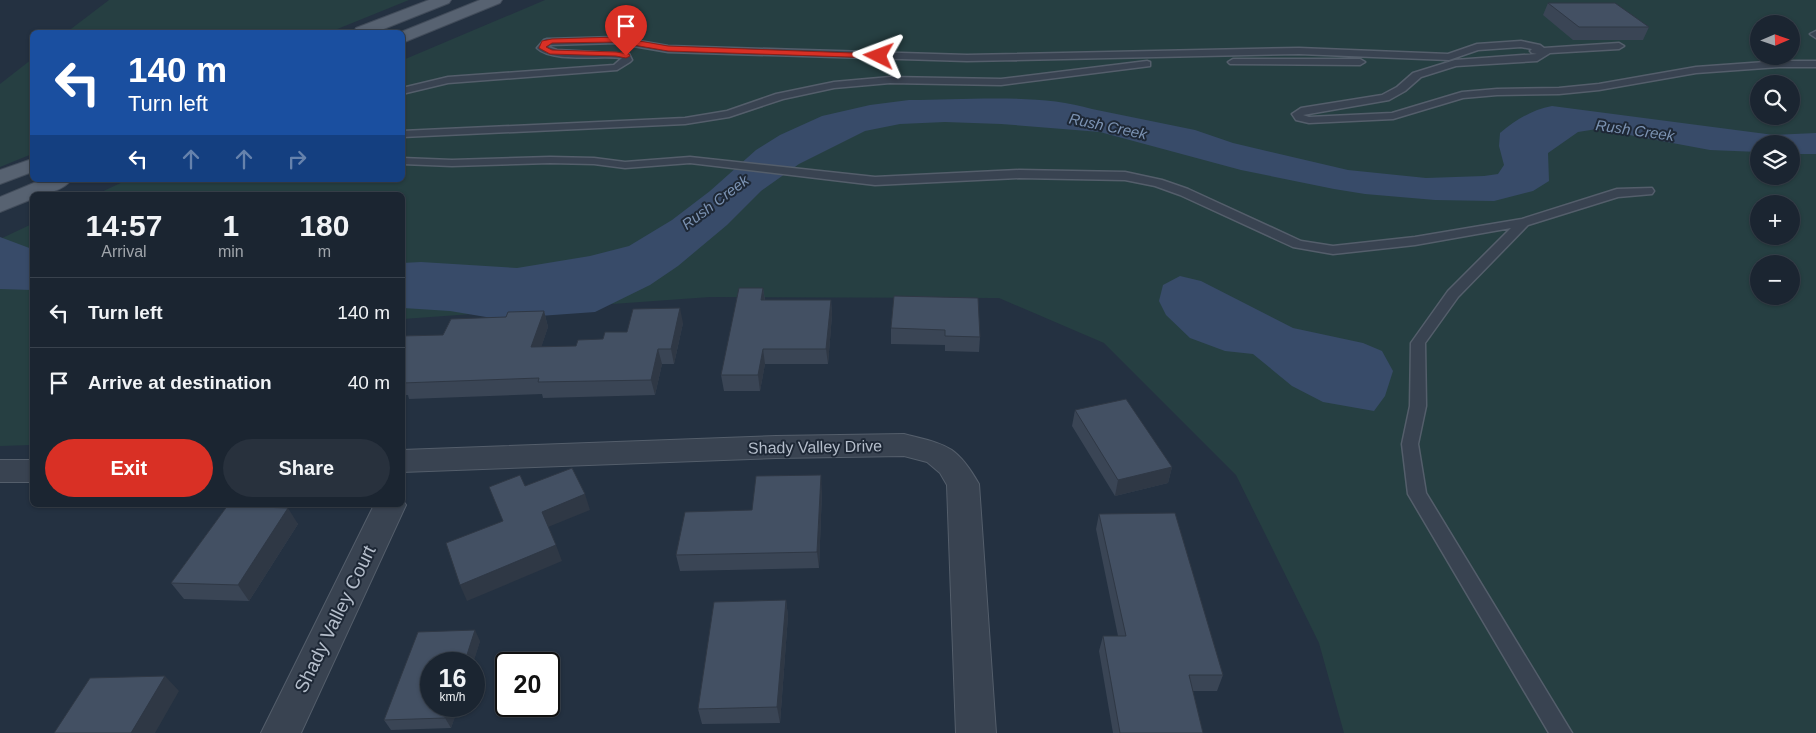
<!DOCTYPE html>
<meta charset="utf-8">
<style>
body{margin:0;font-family:Arial,sans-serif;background:#28313d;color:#f1f3f6;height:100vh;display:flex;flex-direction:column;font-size:19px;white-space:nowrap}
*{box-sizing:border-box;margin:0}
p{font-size:16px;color:#a0a5ab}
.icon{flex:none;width:28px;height:28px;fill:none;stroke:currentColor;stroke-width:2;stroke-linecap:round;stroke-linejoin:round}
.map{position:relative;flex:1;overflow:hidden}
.details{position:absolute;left:30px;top:192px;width:375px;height:315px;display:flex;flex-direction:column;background:#1b2531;border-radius:8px;box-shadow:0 1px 4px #0004,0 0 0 1px #39424d}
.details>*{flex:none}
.guide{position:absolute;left:30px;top:30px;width:375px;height:152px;border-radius:8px;box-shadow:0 1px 4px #0004,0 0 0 1px #39424d;background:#1a4fa0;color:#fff;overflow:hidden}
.needle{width:32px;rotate:88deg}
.tools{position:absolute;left:1750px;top:15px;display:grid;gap:10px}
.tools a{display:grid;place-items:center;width:50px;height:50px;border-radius:50%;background:#1b2531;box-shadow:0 1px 4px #0004,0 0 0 1px #39424d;font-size:25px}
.speed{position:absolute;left:420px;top:652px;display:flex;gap:10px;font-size:25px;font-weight:700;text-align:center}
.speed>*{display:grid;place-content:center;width:65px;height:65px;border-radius:50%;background:#1b2531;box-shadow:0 1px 4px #0004,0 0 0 1px #39424d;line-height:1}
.speed small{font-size:12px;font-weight:400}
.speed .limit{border:2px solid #111;border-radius:8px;background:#fff;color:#111}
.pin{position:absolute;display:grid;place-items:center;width:42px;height:42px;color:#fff;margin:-51px -21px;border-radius:50% 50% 50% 0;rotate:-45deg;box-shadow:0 0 5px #0007}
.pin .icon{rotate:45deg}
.me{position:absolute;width:55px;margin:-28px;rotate:273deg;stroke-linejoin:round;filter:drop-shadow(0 0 4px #0008)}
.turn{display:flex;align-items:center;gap:18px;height:105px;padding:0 15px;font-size:22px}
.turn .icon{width:65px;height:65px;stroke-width:2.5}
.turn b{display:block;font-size:35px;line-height:42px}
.lanes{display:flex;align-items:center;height:48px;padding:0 15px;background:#0003;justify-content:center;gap:25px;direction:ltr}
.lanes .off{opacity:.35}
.eta{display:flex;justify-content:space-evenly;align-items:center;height:85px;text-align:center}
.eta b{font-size:30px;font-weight:700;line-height:35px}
.button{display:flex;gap:10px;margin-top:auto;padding:10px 15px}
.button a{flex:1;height:58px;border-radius:30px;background:#d93025;color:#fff;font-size:20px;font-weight:700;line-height:58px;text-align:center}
.button a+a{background:#28313d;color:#f1f3f6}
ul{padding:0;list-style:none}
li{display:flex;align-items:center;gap:15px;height:70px;padding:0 15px;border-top:1px solid #39424d}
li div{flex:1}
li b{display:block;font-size:19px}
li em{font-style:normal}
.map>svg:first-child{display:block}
.green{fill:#263f42;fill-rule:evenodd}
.water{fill:#384b69}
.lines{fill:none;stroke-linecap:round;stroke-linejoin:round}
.service-casing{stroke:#545e6b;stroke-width:3}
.minor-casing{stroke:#545e6b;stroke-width:2}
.primary-casing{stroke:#424c5a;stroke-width:2}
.service{fill:#394351;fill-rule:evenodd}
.minor{fill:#394351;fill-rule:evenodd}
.primary{fill:#576271;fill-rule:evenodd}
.wall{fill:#3a4555}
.shaded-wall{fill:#2f3845}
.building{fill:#435063;stroke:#2f3845}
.route{fill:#d93025;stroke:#8d1f18}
.labels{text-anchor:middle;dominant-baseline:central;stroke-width:4;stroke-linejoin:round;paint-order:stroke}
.far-water-label{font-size:15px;font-style:italic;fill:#7c93b3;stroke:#1e2836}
.street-label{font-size:16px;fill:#b5becb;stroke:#1e2836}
.near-street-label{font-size:19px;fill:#b5becb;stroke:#1e2836}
</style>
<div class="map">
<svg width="1816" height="733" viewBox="0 0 1816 733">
<rect width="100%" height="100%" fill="#243141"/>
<path class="green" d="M109 0H409L330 32H67Z
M545 0H1816V733H1344L1319 643 1236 475 1104 343 999 298 710 297 403 319 402 195H95L127 180H402L403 60ZM1759 24H1791V56H1759ZM1759 84H1791V116H1759ZM1759 144H1791V176H1759ZM1759 204H1791V236H1759ZM1759 264H1791V296H1759Z
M32 59V154L0 167V84Z
M32 224V445L0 446V239Z"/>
<path class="water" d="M909 100C965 100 1039 93 1092 109L1195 130 1233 143 1348 170 1426 178 1484 176 1498 174 1504 165 1499 146 1500 133C1516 120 1531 110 1552 106L1774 135 1816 133V154H1791V144H1759V152L1710 150 1597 129 1578 132 1548 153 1549 181 1533 191 1494 201 1435 200 1365 194 1334 189 1241 170 1100 132 1001 124 945 122 900 124 865 131 799 164 761 191 727 225 678 266 650 285 595 312 498 319 450 311 403 308 402 263 421 262 517 268 590 256 629 246 672 220 710 191 756 150 780 135 822 116 870 105Z
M0 237 32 249V290L0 289Z
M1180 276 1201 281 1293 328 1363 343 1382 351 1393 371 1385 396 1374 411 1323 402 1292 386 1253 354 1225 351 1190 338 1166 315 1159 301 1163 285Z"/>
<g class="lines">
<defs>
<path id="service" d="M1816 31V38L1810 34Z
M616 37 668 46 967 55 1299 48 1448 54 1477 44 1521 41 1540 45 1544 48 1619 43 1624 46 1619 49 1550 53 1537 61 1456 66 1421 77 1405 91 1389 100 1303 115 1309 117 1392 113 1462 92 1497 89 1559 88 1599 84 1696 67 1779 61H1816V67H1779L1696 73 1599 90 1559 94 1497 95 1463 98 1393 119 1309 123 1296 120 1292 114 1301 108 1382 95 1397 87 1413 73 1455 60 1537 54 1532 53 1530 51 1532 49 1521 47 1478 50 1449 60 1299 54 967 61 668 52 616 43 550 45 548 47 557 50 629 54 632 60 630 62 617 70 448 83 402 94V88L448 77 614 65 622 58C601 55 552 63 537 48L544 40 547 39Z
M1233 59H1360L1365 62 1360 65 1230 64 1228 62Z
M1147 61 1150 62V66L1001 85 890 83 834 88 783 99 729 117 685 124 402 137V131L685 118 727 111 776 94 834 82 890 77 1001 79Z
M550 157 594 158 625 162 690 157 875 177 1019 170 1125 172 1162 180 1188 189 1301 241 1333 246 1415 237 1522 219 1617 189 1652 188 1654 191 1652 194 1618 197 1528 225 1458 297 1425 343 1426 406 1418 444 1426 493 1572 733H1549L1411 499 1408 494 1402 444 1410 406 1411 343 1448 291 1511 228 1415 245 1333 254 1293 247 1180 195 1155 186 1125 180 1019 178 875 185 690 163 625 168 594 164 550 163 452 166 402 164V158L452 160Z"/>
<path id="minor" d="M904 434C946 445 956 444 979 484L996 733H956L947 485 940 473 927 462 904 456 776 458 402 472V450L776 436Z
M0 460H32V482H0Z
M402 499 406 505 301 733H261L374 505H402Z"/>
<path id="primary" d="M429 0H451L449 3 376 32H354L356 28Z
M480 0H502L500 3 402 43V32H401Z
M32 159V172L0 184V170Z
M41 180H71C64 190 45 195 32 195V199L0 212V197Z"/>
</defs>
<use href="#service" class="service-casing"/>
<use href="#minor" class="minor-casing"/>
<use href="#primary" class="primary-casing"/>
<use href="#service" class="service"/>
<use href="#minor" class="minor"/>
<use href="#primary" class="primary"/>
</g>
<path class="wall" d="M1548 3 1649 27 1643 40H1573L1543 15Z
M763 288 765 300H831L832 315 828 364H765L760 391H724L721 375Z
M894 296 980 337 979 352 945 351V345L891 344V328Z
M544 311 548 327 541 347 576 346 627 332 683 323 674 364H662L655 395 543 398 542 394 409 399 408 395H402V336L443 335 506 317Z
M1075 410 1172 467 1168 483 1115 496 1072 426Z
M822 491 819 568 680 571 676 555 752 510Z
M228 505H282L281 508 298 524 249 601 184 599 171 583Z
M1099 514 1223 675 1217 691H1192L1203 733H1113L1099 651 1103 636H1118L1096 529Z
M786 600 788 616 780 723 702 724 698 709Z
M480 641 451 728 391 730 384 720Z"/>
<path class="shaded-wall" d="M763 288 765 303 761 300Z
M831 300 832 315 828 364 826 349Z
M680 308 683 323 674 364 671 349Z
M544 311 548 327 536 363 531 347Z
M658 349 662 364 655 395 651 380Z
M763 349 765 364 760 391 758 375Z
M1172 467 1168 483 1115 496 1118 480Z
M821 475 822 491 819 568 817 552Z
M585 494 590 510 548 527 542 512Z
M262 505H282L271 523 260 507Z
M288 508 298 524 249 601 238 585Z
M556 545 562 561 467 601 460 585Z
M786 600 788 616 780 723 777 707Z
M475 630 480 641 473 664H464Z
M165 676 179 691 155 733H131Z
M449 706H459L451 728 445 718Z"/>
<path class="building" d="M1548 3H1615L1649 27H1579Z
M739 288H763L761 300H831L826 349H763L758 375H721Z
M894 296 978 298 980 337 945 336V330L891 328Z
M680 308 671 349H658L651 380 538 382 539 378 402 383 404 380H402V336L443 335 451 319 506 317 508 312 544 311 531 347 576 346 578 340 603 339 605 332H627L633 309Z
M1126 399 1172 467 1118 480 1075 410Z
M572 468 585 494 542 512 556 545 460 585 446 543 503 521 489 487 520 475 525 486Z
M821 475 817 552 676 555 685 512 752 510 756 476Z
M228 505H262L260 507 288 508 238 585 171 583Z
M1175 513 1223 675H1189L1203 733H1120L1103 636H1126L1099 514Z
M786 600 777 707 698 709 714 602Z
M475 630 464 664H431V706H449L445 718 384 720 418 632Z
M165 676 131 733H54L90 678Z"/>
<path class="route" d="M616 37 668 46 879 54 883 56 879 58 668 51 616 42 552 43 546 47 552 50 616 52 629 54 630 56 626 58 616 56 550 54 539 48 542 41 552 39Z"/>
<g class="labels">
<g class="far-water-label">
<text transform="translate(1108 126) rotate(12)">Rush Creek</text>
<text transform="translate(1635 130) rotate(8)">Rush Creek</text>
<text transform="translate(715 202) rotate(-37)">Rush Creek</text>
</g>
<g class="street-label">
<text transform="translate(815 447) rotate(-1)">Shady Valley Drive</text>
</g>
<g class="near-street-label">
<text transform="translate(335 619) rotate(-64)">Shady Valley Court</text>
</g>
</g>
</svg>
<div class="tools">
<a><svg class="needle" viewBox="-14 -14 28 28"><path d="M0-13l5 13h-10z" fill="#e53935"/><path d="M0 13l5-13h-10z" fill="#a0a5ab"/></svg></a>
<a><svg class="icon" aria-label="search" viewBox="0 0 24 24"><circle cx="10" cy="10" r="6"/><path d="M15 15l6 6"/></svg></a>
<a><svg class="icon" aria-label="layers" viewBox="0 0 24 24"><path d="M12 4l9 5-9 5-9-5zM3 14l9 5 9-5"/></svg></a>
<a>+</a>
<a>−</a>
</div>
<div class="speed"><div>16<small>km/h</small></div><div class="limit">20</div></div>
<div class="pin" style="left:626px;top:56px;background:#d93025"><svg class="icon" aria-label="arrive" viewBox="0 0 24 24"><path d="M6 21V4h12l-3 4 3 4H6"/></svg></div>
<svg class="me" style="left:879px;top:56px" viewBox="-20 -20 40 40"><path d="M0-17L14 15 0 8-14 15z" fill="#d93025" stroke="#fff" stroke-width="4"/></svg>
<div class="guide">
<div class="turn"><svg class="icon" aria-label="left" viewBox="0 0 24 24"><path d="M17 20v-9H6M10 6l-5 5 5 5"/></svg><div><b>140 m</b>Turn left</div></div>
<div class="lanes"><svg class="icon" aria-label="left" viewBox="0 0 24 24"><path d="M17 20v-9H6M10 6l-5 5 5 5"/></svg><svg class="icon off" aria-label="ahead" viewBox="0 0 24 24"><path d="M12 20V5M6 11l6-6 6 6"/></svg><svg class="icon off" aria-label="ahead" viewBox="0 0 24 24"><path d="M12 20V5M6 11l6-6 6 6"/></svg><svg class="icon off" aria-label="right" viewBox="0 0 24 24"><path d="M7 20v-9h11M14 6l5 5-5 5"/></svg></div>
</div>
<section class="details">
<div class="eta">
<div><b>14:57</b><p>Arrival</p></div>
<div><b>1</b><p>min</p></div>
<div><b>180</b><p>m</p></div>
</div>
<ul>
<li><svg class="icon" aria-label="left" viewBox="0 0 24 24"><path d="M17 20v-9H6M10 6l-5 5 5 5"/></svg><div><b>Turn left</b></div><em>140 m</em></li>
<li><svg class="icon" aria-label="arrive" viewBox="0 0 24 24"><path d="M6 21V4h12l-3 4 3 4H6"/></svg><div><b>Arrive at destination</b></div><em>40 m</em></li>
</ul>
<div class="button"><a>Exit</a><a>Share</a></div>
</section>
</div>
